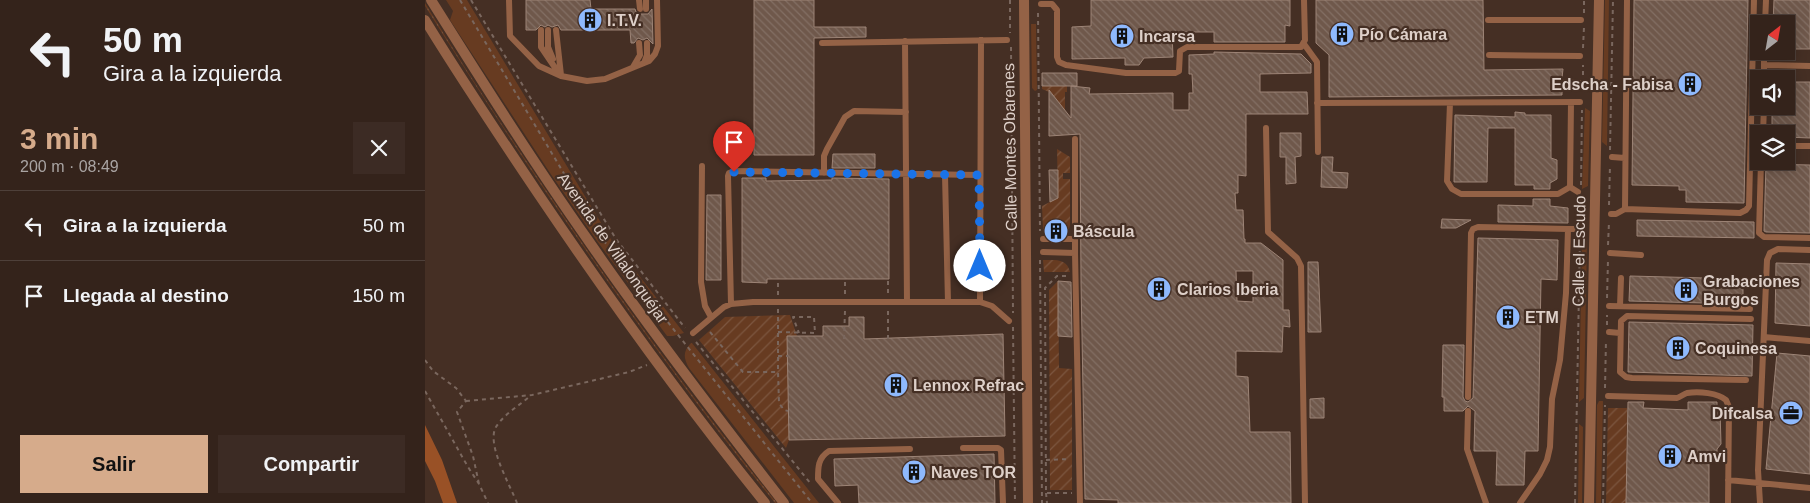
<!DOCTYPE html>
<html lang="es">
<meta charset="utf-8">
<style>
body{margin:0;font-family:Helvetica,sans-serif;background:#3c2b24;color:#f1f3f6;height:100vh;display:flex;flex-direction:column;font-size:19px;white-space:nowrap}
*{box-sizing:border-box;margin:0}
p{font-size:16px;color:#a9a4a3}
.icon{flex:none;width:28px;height:28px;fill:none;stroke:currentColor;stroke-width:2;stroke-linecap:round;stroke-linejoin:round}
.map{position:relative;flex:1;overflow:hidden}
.sheet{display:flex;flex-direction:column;background:#34231b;width:425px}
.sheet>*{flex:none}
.guide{background:#34231b;color:#f1f3f6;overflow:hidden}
.needle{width:32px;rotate:31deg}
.controls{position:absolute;left:1325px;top:15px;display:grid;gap:10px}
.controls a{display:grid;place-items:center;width:45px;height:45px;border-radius:0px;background:#34231b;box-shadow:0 2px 12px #0003,0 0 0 1px #4e403a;font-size:25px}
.pin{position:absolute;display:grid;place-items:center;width:42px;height:42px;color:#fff;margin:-51px -21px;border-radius:50% 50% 50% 0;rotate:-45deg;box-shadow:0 0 5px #0007}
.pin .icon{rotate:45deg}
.me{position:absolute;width:55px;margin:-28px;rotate:0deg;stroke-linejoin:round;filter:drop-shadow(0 0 4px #0008)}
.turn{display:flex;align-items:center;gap:18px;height:105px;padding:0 20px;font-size:22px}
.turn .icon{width:65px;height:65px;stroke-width:2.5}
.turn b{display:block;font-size:35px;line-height:42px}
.round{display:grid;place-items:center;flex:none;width:52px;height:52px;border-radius:0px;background:#3c2b24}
.headline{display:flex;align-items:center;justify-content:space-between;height:85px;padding:0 20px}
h1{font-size:30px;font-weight:600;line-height:38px;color:#d6ab8b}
.action{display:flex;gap:10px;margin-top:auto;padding:10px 20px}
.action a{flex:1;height:58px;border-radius:0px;background:#d6ab8b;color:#111;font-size:20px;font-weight:600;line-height:58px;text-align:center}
.action a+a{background:#3c2b24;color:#f1f3f6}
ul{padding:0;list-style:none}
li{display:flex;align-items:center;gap:15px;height:70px;padding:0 20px;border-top:1px solid #4e403a}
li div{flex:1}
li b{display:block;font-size:19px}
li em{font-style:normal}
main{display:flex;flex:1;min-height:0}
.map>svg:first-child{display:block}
.grass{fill:#673b21}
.garden{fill:url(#garden-furrows)}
.water{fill:#995126}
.building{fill:url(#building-back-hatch);stroke:#9d8476;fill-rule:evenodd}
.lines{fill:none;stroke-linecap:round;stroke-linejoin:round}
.path{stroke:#7a675e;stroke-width:2;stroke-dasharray:4 4;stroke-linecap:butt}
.service{stroke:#946246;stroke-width:6}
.minor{stroke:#946246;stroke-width:10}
.tertiary{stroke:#946246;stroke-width:10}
.route{stroke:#1a73e8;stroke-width:9;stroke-dasharray:0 16.2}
.labels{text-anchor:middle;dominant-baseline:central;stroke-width:4.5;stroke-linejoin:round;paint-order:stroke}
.poi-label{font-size:16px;font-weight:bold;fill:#ded0c9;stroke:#452f24;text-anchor:start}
.street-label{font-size:16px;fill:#ded0c9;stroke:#452f24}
</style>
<main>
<section class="sheet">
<div class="guide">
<div class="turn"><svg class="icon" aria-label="left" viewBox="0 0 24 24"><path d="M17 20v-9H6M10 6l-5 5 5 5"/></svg><div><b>50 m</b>Gira a la izquierda</div></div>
</div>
<div class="headline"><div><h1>3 min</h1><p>200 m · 08:49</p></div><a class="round"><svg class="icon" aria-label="close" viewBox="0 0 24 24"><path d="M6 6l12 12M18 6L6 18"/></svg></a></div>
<ul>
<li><svg class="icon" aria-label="left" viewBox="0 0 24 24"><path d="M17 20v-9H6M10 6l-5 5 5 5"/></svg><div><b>Gira a la izquierda</b></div><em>50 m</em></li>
<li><svg class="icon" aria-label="arrive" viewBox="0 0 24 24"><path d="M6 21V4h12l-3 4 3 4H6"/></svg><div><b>Llegada al destino</b></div><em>150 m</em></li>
</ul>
<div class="action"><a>Salir</a><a>Compartir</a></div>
</section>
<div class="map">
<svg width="1385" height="503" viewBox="0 0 1385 503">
<defs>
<pattern id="garden-furrows" width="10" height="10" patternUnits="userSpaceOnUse" patternTransform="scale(1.25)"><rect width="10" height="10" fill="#673b21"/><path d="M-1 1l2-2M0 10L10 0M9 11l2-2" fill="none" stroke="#7c5640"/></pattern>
<pattern id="building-back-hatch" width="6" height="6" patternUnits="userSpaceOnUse" patternTransform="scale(1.25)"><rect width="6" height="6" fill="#6f584b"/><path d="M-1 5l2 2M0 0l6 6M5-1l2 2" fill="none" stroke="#836f64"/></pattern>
</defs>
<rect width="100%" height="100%" fill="#452f24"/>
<path class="grass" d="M21 0H42L187 241 259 333 248 336H242L172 241 125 173 25 20 28 11Z
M1180 0H1184L1182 146 1177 142Z
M606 24H611L612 90 610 91 607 88Z
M1160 108 1165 111 1163 186 1157 189Z
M1157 238 1162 241 1159 398 1154 402Z
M266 343H267L394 503H369L264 368C258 358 258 351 266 343Z
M1174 401H1178L1176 503H1171L1172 405Z
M1154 424 1158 427 1157 503H1153Z"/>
<path class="garden" d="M0 3C44 76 92 148 140 218 207 316 277 411 352 503H350C222 345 108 178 0 6Z
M617 86H642V92H640V135H632L630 98 624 92 617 89Z
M632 149 645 157V173H638V179H645V225L644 229H618L617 206 633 198Z
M618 260C630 260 642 258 645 272H619Z
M633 281 634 368 647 369V490H625L624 290Z
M365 315 372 336 362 337 364 440 361 448 274 340 300 317Z
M1183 408H1202L1201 503H1181Z"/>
<path class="water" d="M0 425 17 460 32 503H18L10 481 0 461Z"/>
<path class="building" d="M101 0H165L166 9H210L211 12 215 14H223L227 9 228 44 222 38 218 40 213 38 209 43H206L205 30H136L133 25 127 27 123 25 120 27 116 25 111 30H101Z
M329 0H389V27H441V37L389 38V155H329Z
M666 0H865V26L860 25V42H789V32H747L748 57 719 58 714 65H700V58L647 59V27L666 26Z
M891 0H1058L1059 70 1138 69 1137 78 1135 82 1137 86V95L904 97V55L891 43Z
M1209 0H1323L1319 203 1261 202V190H1254V186L1207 185Z
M1349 0H1385V49H1361V24H1348Z
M789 52 876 54 886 64V73L835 74V92H882L883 114H821V176L813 175V193H810L811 210H818L819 239H820V243H836L858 260V310H864L865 327 858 326 857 352 811 351V376L823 377 825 432H865L866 503H693V500L660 499 656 282 655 134 624 136V90L646 118V86L665 88 664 94 748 93V110H764V93H768L767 74H764V55L789 54ZM811 271H828V302L812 301Z
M617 73H652V86H617Z
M1361 82H1385V138L1361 137V134H1347V106H1361Z
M1090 112 1100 113V115H1126V158L1132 160V179L1125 183V189H1109V185H1090V128H1063L1062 182H1029L1030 115 1090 117Z
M855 133H876V156L870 157 871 183 861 184V157H855Z
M408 154H450V168H407Z
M897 157H908L907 172 923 173 922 188 896 187Z
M1341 164 1385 165V233L1341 232 1339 231Z
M624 170H633V198L625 202Z
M317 178H341V181L407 180V178L464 179V279H342V283L317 282Z
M282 195H296V280H281Z
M1108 199H1125V206L1143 208V223L1073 222V205L1108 206Z
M1017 219 1046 220 1031 228H1016Z
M1212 220 1329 222V238L1212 236Z
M1053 238 1133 240 1132 280 1116 279 1113 451H1100L1099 485H1071L1072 451H1049L1050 411 1043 406 1038 411H1019V397H1017L1018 345H1039L1038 397 1040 401 1043 402 1048 398Z
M883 262H893L896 332H883Z
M1351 263 1385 264V326L1350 323Z
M1205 276 1318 279V304L1204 301Z
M633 281 646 282 647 337 633 336Z
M424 317H439V339L578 334 580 436 364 440 362 336H398V326H424Z
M1204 322 1328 325 1327 376 1203 372Z
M1352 353 1385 356V474L1341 469Z
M899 398V418H885V399Z
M1203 402H1219L1218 408 1263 410V402H1292V410H1295L1296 444 1292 449V455L1284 457V503H1201Z
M569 454 570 503H434L433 485 410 486 409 459Z"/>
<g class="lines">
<path class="path" d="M35 0 183 247 387 503
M46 0 191 239 260 328
M585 0V33
M613 13 615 231
M1159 13V0
M586 47 588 313
M1158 48 1159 27
M1158 75V65
M1185 150 1188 0
M1156 185 1157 110
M1184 205 1185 165
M1155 223 1156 200
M1183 245 1184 222
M615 260 617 503
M641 276H632L620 288 621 493H647
M463 281V294
M420 294V281
M353 295V281
M1182 298 1183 260
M353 309V372
M463 311V339
M1182 325V315
M588 327 590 503
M285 332 318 372H353L354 403 359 410 363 411
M353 332 390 333 389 317H368L374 333
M419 339 420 311
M271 342 386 484
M353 356H363
M0 360 8 371 31 388 41 401 32 412 48 456 54 484
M1180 388 1181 340
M0 391 43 467 54 484 63 503
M41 401 107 395 204 372 222 365
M621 460 645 459
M621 493 622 503
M92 503C85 485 61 444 71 427 79 414 94 406 105 396
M1150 503 1155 237
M1178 503 1180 405"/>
<path class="service" d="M84 0 85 36 114 66 136 76 162 81 180 79 224 61 230 54 233 46 232 0
M214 0 215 9
M616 4H627L632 10V57L634 62 641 65 701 73H750L754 71 755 51 762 47H876L880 40 879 0
M221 9V0
M1063 20H1156
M1340 24 1341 0
M116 30V47L135 75
M123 30V47L128 59
M131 30 136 75
M480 41 482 302
M397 43 582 40
M879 44 892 62 893 152
M1064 55 1155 56
M219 63 222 55V43
M1339 65 1385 66
M208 67 215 55 214 43
M1339 79V51
M1140 82 1155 83
M892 103 1155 102
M1025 103 1022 181 1027 189 1036 194H1133L1145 187 1146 102
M841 128 843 232 872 258 876 266 880 503
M1338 134 1339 106
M650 139V253
M1361 146H1385
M1187 157 1200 158
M1336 161 1334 233 1339 237 1385 238
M277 166 276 282 280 306 286 317
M399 173V156L402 149 420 117 429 111 481 112
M520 175 523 302
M1145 187 1153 192
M1200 209 1202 0
M1186 214H1191L1200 209 1315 213 1321 210 1324 206 1329 0
M1143 229H1152
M618 239H650
M618 252 650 253 655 503
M1185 253 1216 255
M555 302 556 40
M306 304 303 176 304 173 309 171 554 175
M1184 306 1325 309
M1195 306 1196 278
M1184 332 1195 333
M268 333 299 307 306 304 328 302H555L567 306 584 321
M1339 337 1385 341
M1321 380 1207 378 1201 377 1195 372 1196 321 1202 316 1326 319
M1183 396 1252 398C1255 397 1259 394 1262 393 1274 391 1293 393 1301 400L1304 407 1303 503
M1043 397 1046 233 1048 229 1053 227 1143 229 1141 293 1135 360 1127 399 1125 447 1122 460 1115 474 1095 503
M1043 411 1042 449 1061 503
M538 448H573L576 450 578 503
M1303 480 1385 488
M413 503 393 479C393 467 393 458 404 451L485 449
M1335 503 1333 470 1342 260 1345 253 1353 249 1385 250"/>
<path class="minor" d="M599 0 603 503
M1164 503 1174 0"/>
<path class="tertiary" d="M6 0C57 81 108 162 163 240 225 330 292 417 359 503
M0 20C36 79 75 137 114 195 185 300 260 404 340 503"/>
</g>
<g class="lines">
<path class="route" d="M309 172 554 175 555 266"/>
</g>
<defs>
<symbol id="building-disc" viewBox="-11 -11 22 22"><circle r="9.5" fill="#8eb9fd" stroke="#452f24"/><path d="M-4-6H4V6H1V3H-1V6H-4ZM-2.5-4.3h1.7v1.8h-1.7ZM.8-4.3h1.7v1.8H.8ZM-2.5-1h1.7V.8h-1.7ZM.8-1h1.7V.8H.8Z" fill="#111"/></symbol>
<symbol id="office-disc" viewBox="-11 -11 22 22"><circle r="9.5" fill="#8eb9fd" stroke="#452f24"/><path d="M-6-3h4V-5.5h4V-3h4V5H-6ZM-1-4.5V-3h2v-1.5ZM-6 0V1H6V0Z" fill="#111"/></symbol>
</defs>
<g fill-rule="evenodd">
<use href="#building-disc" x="151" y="6" width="28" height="28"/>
<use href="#building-disc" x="903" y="20" width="28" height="28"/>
<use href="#building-disc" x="683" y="22" width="28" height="28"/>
<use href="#building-disc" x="1251" y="70" width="28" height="28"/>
<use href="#building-disc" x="617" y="217" width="28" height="28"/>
<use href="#building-disc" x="720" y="275" width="28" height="28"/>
<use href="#building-disc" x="1247" y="276" width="28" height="28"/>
<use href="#building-disc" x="1069" y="303" width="28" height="28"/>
<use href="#building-disc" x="1239" y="334" width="28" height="28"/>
<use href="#building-disc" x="457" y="371" width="28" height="28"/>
<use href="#office-disc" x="1352" y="399" width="28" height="28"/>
<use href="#building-disc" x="1231" y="442" width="28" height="28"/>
<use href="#building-disc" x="475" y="458" width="28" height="28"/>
</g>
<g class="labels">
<g class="poi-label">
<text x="182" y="20">I.T.V.</text>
<text x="934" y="34">Pío Cámara</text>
<text x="714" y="36">Incarsa</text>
<text x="1248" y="84" text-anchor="end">Edscha - Fabisa</text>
<text x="648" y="231">Báscula</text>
<text x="1278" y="281">Grabaciones<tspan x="1278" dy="18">Burgos</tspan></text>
<text x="752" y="289">Clarios Iberia</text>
<text x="1100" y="317">ETM</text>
<text x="1270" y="348">Coquinesa</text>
<text x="488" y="385">Lennox Refrac</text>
<text x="1348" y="413" text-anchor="end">Difcalsa</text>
<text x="1262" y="456">Amvi</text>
<text x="506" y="472">Naves TOR</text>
</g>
<g class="street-label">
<text transform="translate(585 147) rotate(-91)">Calle Montes Obarenes</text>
<text transform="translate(188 248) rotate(55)">Avenida de Villalonquéjar</text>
<text transform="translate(1154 251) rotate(-89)">Calle el Escudo</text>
</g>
</g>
</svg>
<div class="controls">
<a><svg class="needle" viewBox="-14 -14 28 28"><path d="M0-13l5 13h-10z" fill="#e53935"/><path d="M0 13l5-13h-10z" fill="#a9a4a3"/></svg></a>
<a><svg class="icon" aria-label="sound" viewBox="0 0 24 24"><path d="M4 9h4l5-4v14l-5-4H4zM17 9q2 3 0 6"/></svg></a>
<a><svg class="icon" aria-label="layers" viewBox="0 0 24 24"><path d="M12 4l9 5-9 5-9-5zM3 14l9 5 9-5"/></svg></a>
</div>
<div class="pin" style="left:309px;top:172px;background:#d93025"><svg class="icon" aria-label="arrive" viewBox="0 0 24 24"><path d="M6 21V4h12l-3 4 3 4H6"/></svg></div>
<svg class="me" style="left:555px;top:266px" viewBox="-20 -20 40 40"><circle r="19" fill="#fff"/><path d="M0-13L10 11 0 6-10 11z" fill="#1a73e8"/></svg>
</div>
</main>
